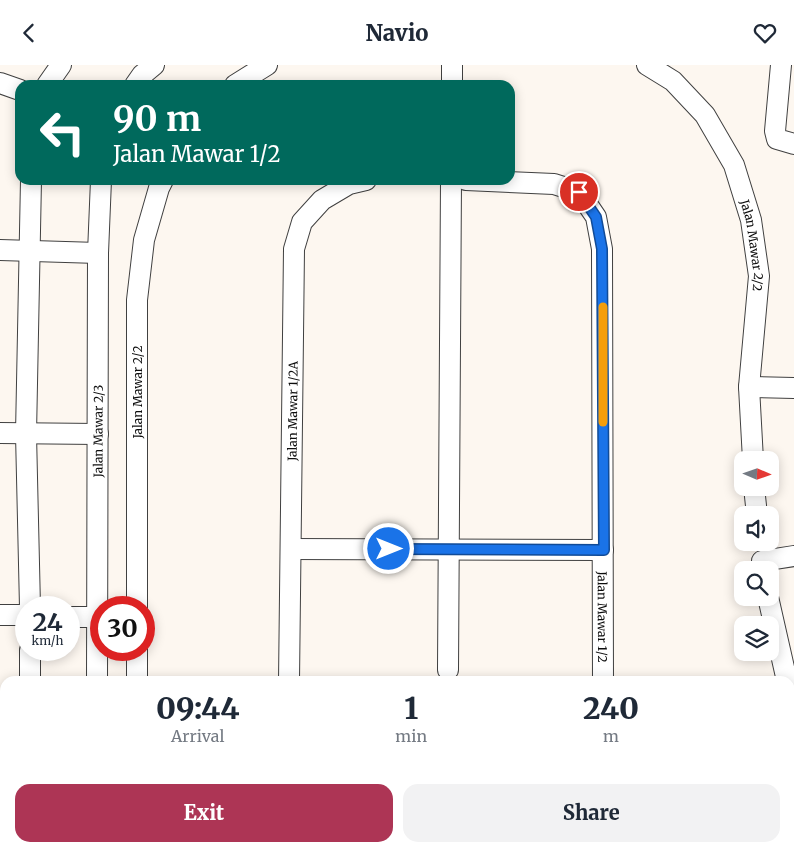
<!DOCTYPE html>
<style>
body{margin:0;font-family:Merriweather,serif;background:#f2f2f3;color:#1f2937;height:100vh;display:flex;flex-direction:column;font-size:19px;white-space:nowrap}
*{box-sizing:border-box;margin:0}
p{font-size:16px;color:#747a83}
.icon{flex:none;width:28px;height:28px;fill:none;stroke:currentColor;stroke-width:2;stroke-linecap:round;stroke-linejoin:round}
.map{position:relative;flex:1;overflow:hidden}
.drawer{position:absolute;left:0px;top:611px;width:795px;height:176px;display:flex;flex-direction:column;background:#fff;border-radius:15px 15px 0 0;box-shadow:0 2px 12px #0003}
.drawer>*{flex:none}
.top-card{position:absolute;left:15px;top:15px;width:500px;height:105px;border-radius:15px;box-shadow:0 2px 12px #0003;background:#00695c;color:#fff;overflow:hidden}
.needle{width:32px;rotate:92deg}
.fabs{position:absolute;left:734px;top:386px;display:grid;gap:10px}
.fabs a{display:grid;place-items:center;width:45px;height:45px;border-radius:10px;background:#fff;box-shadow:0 2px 12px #0003;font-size:25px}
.speed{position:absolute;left:15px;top:531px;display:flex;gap:10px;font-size:25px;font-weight:700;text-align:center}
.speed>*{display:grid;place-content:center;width:65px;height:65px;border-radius:50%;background:#fff;box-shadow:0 2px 12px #0003;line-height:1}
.speed small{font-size:12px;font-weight:400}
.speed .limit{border:8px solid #d22;background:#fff;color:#111}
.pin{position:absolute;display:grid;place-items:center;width:42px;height:42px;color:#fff;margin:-21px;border:2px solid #fff;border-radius:50%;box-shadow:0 1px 5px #0007}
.me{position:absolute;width:55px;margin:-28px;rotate:90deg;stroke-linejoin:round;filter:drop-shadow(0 0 4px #0008)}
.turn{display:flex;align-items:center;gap:18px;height:105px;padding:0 15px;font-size:22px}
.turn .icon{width:65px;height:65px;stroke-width:2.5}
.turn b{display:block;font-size:35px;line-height:42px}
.eta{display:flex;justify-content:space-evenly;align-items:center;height:85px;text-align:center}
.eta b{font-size:30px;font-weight:800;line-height:35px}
.button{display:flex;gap:10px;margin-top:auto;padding:10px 15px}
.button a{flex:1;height:58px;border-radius:15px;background:#ad3555;color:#fff;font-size:20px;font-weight:800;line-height:58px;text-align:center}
.button a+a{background:#f2f2f3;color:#1f2937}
header{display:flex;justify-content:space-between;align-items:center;height:65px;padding:0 15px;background:#fff;font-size:22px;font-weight:800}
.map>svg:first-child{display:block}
.green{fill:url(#green-dots)}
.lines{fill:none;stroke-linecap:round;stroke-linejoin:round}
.minor-casing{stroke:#404040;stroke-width:22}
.minor{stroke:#fff;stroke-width:20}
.route-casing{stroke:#114b97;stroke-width:12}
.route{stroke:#1a73e8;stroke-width:9}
.slow{stroke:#f59e0b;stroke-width:9}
.labels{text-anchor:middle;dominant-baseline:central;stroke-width:5;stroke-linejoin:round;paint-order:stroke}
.street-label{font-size:12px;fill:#0d0d0d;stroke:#fff}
</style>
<header><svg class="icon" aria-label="back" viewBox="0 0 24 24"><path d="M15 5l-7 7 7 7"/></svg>Navio<svg class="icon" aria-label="heart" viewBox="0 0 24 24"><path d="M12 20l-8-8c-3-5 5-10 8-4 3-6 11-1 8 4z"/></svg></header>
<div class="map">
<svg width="794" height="787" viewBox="0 0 794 787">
<defs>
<pattern id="green-dots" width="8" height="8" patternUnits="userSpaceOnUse" patternTransform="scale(1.25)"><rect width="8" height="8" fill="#dae4bd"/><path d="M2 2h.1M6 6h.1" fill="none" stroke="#bac2a1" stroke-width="1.8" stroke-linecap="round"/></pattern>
</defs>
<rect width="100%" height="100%" fill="#fdf7f0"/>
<path class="green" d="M741 782V787H613V783Z"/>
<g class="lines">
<defs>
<g id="minor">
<path id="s1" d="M647 0 673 16 705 50 734 100 751 155 759 211 749 322 753 395"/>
<path d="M781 0 775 66 777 74 794 79"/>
<path d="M0 18 20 25"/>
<path d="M47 20 61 0"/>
<path d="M135 20 142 10 154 0"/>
<path d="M235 20 267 0"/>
<path d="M452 20V0"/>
<path id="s2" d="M466 115 554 119 579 127 596 152 602 184 603 616"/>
<path d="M0 185 98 188"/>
<path d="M749 322 794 323"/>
<path d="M0 368 98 369"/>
<path d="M754 422 757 450"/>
<path d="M291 484 603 485"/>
<path d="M762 496 794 491"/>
<path d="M768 532 787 616"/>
<path d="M30 542 26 369 31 115"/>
<path d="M137 542V235L144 175 159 123 163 115"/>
<path d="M0 550H26"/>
<path d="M69 552H97"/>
<path d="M30 585V616"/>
<path d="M448 605 451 115"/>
<path id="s3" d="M97 616 98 188 101 115"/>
<path d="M137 616V585"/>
<path id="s4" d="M289 616 294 184 302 157 322 135 349 119 366 115"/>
<path d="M790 626 794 639"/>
<path d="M790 717 794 716"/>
<path d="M0 735H5"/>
<path d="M288 782V787"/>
<path d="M690 782 692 787"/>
<path d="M136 787V782"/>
<path d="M602 787V782"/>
</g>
</defs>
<use href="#minor" class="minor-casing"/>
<use href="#minor" class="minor"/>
</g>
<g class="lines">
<defs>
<path id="route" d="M389 484 604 485 602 184 596 152 579 127"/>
</defs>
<use href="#route" class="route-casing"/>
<use href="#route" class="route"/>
<path class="slow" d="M603 242V357"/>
</g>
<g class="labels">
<g class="street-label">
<text stroke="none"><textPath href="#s1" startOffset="218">Jalan Mawar 2/2</textPath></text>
<text transform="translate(137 327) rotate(-90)">Jalan Mawar 2/2</text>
<text stroke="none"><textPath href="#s4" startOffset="270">Jalan Mawar 1/2A</textPath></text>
<text stroke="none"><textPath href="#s3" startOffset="250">Jalan Mawar 2/3</textPath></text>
<text stroke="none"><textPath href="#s2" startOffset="545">Jalan Mawar 1/2</textPath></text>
</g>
</g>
</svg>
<div class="fabs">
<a><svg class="needle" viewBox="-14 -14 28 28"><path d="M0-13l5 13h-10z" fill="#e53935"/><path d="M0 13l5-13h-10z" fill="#747a83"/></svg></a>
<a><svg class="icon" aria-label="sound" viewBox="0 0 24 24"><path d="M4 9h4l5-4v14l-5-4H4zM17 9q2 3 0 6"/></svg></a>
<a><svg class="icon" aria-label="search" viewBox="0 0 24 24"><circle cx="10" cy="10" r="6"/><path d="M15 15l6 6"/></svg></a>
<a><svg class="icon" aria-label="layers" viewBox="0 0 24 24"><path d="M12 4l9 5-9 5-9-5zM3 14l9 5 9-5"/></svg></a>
</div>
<div class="speed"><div>24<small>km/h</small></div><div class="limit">30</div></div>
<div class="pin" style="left:579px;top:127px;background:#d93025"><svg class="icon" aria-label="arrive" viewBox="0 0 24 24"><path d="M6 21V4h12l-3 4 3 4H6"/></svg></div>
<svg class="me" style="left:389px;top:484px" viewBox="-20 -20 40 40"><circle r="17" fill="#1a73e8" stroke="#fff" stroke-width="3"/><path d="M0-11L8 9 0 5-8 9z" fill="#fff"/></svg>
<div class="top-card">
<div class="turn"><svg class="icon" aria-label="left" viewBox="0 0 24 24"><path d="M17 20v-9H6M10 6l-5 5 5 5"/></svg><div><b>90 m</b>Jalan Mawar 1/2</div></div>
</div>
<section class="drawer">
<div class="eta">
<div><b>09:44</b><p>Arrival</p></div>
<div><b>1</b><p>min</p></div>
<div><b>240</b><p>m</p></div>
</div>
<div class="button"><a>Exit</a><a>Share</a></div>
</section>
</div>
